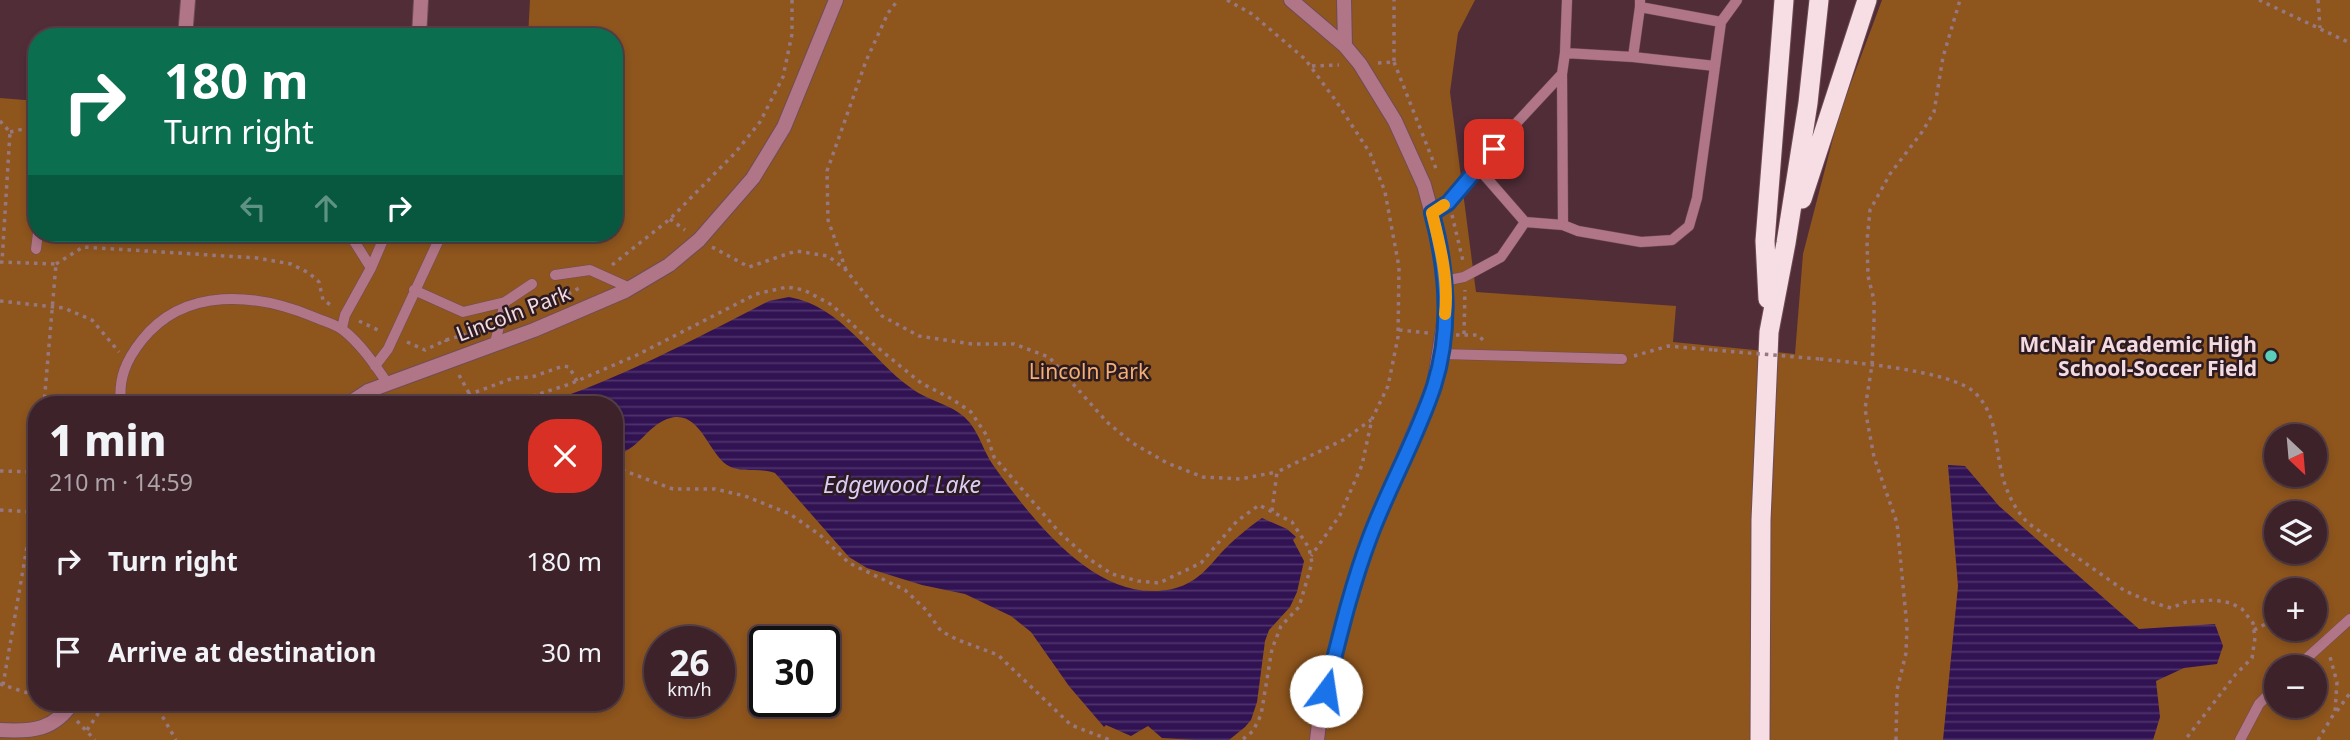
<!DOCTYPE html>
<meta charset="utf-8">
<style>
body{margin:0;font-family:"Noto Sans",sans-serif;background:#442a32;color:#f1f3f6;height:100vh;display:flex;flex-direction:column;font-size:26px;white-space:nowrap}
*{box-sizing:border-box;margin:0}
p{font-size:23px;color:#ada4a8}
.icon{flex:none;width:38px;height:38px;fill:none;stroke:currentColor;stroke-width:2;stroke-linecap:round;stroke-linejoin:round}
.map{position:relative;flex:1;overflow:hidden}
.drawer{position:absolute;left:28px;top:396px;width:595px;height:315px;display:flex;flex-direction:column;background:#3d222a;border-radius:28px;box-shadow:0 4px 10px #0003,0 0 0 2px #563f47}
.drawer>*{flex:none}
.top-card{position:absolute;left:28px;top:28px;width:595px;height:214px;border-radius:28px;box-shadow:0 4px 10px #0003,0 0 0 2px #563f47;background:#0b6e4f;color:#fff;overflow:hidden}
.needle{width:46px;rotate:154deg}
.controls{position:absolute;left:2264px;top:424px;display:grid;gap:14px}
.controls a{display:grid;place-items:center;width:63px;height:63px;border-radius:50%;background:#3d222a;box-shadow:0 4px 10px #0003,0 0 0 2px #563f47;font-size:35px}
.speed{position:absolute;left:644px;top:626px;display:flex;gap:14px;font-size:35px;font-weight:700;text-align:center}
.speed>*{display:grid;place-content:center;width:91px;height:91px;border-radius:50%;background:#3d222a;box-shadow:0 4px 10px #0003,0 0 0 2px #563f47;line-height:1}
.speed small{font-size:18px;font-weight:400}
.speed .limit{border:4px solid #111;border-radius:10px;background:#fff;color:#111}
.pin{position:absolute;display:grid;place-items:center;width:60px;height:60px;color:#fff;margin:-30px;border-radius:14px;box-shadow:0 4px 10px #0006}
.me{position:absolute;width:77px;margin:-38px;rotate:14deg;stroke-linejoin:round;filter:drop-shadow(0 0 5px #0008)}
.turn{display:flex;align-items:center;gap:24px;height:147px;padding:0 21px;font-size:32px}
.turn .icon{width:91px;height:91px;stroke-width:2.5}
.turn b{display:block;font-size:49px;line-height:60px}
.lanes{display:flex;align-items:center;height:66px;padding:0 21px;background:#0003;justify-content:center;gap:35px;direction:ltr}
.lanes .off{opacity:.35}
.round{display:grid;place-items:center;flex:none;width:74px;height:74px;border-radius:28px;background:#442a32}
.summary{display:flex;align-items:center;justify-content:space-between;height:119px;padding:0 21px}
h1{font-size:42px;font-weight:800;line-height:52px}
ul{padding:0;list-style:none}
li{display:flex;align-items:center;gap:21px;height:91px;padding:0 21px}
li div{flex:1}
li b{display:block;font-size:26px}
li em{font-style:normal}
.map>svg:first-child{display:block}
.park{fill:#8e551d;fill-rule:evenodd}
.water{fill:url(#water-rules)}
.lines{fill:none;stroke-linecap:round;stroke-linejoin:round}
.service-casing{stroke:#6e4c56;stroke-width:11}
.minor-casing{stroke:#6e4c56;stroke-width:16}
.trunk-casing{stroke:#6e4c56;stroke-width:21}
.path{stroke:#977881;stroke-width:3.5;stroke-dasharray:3.5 5;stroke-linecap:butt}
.service{stroke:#b07586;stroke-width:10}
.minor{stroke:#b07586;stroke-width:14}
.trunk{stroke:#f7dee4;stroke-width:19}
.path-bridge{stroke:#977881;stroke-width:3.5;stroke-dasharray:3.5 5;stroke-linecap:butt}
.route-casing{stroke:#114b97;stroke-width:18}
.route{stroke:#1a73e8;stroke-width:12}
.slow{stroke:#f59e0b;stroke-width:12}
.poi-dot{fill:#5bcebb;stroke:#2c1b20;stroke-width:2.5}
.labels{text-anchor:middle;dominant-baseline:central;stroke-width:5;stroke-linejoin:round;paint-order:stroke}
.street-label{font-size:21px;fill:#f3dbe1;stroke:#2c1b20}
.poi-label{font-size:21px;font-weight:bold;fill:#f3dbe1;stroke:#2c1b20;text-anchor:end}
.park-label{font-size:21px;fill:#f5af73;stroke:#2c1b20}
.water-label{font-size:23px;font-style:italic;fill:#daccf4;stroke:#2c1b20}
</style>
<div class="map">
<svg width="2350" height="740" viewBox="0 0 2350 740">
<defs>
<pattern id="water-rules" width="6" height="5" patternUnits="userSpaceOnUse" patternTransform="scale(1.75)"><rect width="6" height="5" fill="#311253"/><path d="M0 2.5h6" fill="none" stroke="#4f346b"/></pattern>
</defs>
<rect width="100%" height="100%" fill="#512d38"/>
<path class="park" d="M530 0H1475L1458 33 1450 92 1476 292 1676 306 1673 342 1795 354 1803 254 1839 115 1882 0H2350V740H0V98L37 101V233H614V37H528ZM37 404H614V702H37ZM2277 436H2315V474H2277ZM2277 513H2315V551H2277ZM2277 590H2315V628H2277ZM660 642H719V702H660ZM765 642H824V702H765ZM2277 667H2315V705H2277Z"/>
<path class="water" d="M789 297C842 306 870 359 911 388 929 402 955 404 970 423 980 436 984 452 993 465 1032 519 1099 609 1176 588 1197 582 1208 568 1221 553 1233 540 1248 528 1262 518L1287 529 1296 537 1293 540 1304 561 1297 592 1290 607 1269 630 1265 641 1257 702 1251 720 1245 727 1229 740H1195L1162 738 1148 726 1131 736 1106 725 1104 727 1069 686 1031 632 1011 616 965 594 922 585 867 568 849 557 775 473C760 467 741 474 727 465 707 451 699 407 667 419 646 427 638 451 614 455V404H543C622 378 695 339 769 301Z
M1948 465 1965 466 1999 506 2139 629 2215 624 2223 646 2217 664 2184 668 2156 681 2160 717 2153 740H1943L1958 586Z"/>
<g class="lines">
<defs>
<path id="service" d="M1721 22 1737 0
M1565 53 1633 57 1640 7
M1633 57 1715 66
M1562 74 1563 225
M1432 213 1449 203 1510 130 1562 74 1565 53 1567 0
M1525 222 1563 225 1578 231 1641 242 1672 240 1689 226 1697 198 1721 22 1640 7V0
M349 233 371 268
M36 249 38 233
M555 275 590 270 630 288
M1444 281 1464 277 1501 257 1525 222 1478 168
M414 290 463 312 505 302
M342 328 345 315 371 268 386 233
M495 343 505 302 532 284
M1441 354 1622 359
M375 366 388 349 442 233
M121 404C118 379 126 360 142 340 185 286 256 293 314 317 323 321 335 324 343 330 361 344 375 365 388 384
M2297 667 2350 619
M2240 740 2259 704 2277 686"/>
<path id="minor" d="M1291 0 1345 46 1360 64 1395 121 1424 185 1441 247 1447 303 1434 385 1370 537 1345 616 1320 715 1317 740
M1344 0 1345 46
M185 37 188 0
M419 37 421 0
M348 404 368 391 534 330 625 291 669 265 699 240 753 178 784 127 836 0
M0 730C33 732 54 730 73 702"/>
<path id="trunk" d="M1802 199 1867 0
M1768 299 1765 241 1784 0
M1760 740 1761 520 1769 332 1786 243 1808 103 1819 0"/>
</defs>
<use href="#service" class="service-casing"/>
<use href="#minor" class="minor-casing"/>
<use href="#trunk" class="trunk-casing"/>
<path class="path" d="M1227 0 1252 14 1305 59 1336 101 1370 153 1385 192 1399 267 1398 337 1388 386 1372 419 1362 465 1340 515 1311 556
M2259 0 2350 43
M2318 0 2320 28
M1394 62 1437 171
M1378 63 1394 62V0
M1312 66 1339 65
M0 121 10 132 2 262
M10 132 37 126
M1452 215 1463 261
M670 219 685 230
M712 247 749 267 796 251 828 256 846 270 882 316 919 336 972 344H1014L1049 357 1107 422 1131 442 1167 463 1203 477 1240 479 1277 472
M0 262 56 264 44 404
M56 264 83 247 257 258 291 264 309 273 319 282 323 300 334 307
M612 265 670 219 735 153 760 122 783 77 792 34V0
M846 270 828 220 827 171 866 61 888 13 898 0
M0 301 64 308 92 320 119 352
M553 302 583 286
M359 321 380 331
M1399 330 1428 333
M1464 334 1465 290
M1456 335H1478L1485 342
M446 340 481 330
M407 342 425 350 446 340V342
M1634 356 1668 346 1714 350
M1820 359C1856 363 1946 370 1973 391 1987 403 1993 421 1996 439 2000 471 2005 499 2028 523L2125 591 2151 602 2171 608 2186 602 2214 600 2231 603 2242 609 2253 623 2255 638 2252 658 2236 674 2185 740
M459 375 475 404
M444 404 513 378 532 377 563 366 569 367 577 381
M508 404 570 384 637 355 756 294 787 287 804 290 832 305 872 343 921 383 952 399 971 412 987 436 994 457 1060 533 1089 559 1112 574 1138 581 1159 583 1201 563 1237 521 1259 505 1292 522 1309 548 1312 563 1299 607 1281 626 1272 649 1261 715 1253 731 1242 740
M614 467 673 489H715L745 496 790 514 820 535 849 563 905 590 926 610 941 631 958 640 998 655 1071 725 1110 740
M0 471 37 472
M0 510 33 512
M1272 511 1277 472 1343 440 1371 420
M2254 630 2277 618
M0 684 37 696
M3 685 37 489
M154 702 176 740
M2337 711 2350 693
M77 721 95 740
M87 730 106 702
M1896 740 1897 690 1906 653 1907 627 1897 523 1874 457 1865 409 1872 365 1874 322V300L1868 276 1867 241 1870 210 1890 174 1922 132 1934 112 1943 57 1960 0
M2318 740 2335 712 2337 682 2330 657"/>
<use href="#service" class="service"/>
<use href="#minor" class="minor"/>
<use href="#trunk" class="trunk"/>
<path class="path-bridge" d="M1714 350 1820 359"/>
</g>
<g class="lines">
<defs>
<path id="route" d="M1326 691C1339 639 1351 587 1370 537 1389 486 1417 438 1434 386 1452 329 1447 269 1432 213L1448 203 1494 149"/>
</defs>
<use href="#route" class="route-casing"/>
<use href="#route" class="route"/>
<path class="slow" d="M1444 205 1432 213C1440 245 1449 281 1445 314"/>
</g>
<circle class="poi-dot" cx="2271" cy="356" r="7"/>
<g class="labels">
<g class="street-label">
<text transform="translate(513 313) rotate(-21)">Lincoln Park</text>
</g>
<g class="poi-label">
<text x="2257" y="344">McNair Academic High<tspan x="2257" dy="24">School-Soccer Field</tspan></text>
</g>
<g class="park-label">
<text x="1089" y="371">Lincoln Park</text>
</g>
<g class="water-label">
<text x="902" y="484">Edgewood Lake</text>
</g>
</g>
</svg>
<div class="controls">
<a><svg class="needle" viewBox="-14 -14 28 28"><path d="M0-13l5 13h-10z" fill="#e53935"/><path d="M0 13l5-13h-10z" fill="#ada4a8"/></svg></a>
<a><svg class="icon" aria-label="layers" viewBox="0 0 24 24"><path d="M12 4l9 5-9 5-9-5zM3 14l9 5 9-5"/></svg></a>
<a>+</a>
<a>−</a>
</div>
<div class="speed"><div>26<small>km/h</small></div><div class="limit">30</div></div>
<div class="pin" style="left:1494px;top:149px;background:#d93025"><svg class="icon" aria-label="arrive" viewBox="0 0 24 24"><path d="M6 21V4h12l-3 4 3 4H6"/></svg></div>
<svg class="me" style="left:1326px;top:691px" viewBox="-20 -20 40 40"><circle r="19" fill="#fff"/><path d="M0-13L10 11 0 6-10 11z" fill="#1a73e8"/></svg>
<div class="top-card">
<div class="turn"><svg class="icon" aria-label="right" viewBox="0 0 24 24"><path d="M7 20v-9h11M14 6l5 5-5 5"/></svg><div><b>180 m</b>Turn right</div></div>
<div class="lanes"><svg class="icon off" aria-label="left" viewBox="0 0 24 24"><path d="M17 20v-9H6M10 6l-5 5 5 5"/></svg><svg class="icon off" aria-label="ahead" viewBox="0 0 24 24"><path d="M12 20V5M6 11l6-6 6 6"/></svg><svg class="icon" aria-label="right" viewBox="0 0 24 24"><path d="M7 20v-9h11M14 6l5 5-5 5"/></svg></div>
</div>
<section class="drawer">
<div class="summary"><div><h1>1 min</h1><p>210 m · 14:59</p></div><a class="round" style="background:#d93025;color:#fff"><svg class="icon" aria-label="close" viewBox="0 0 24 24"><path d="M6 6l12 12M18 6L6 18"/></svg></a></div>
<ul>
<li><svg class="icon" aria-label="right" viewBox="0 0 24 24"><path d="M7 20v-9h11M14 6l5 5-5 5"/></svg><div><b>Turn right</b></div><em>180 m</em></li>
<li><svg class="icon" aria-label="arrive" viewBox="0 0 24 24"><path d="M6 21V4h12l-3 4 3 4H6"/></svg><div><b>Arrive at destination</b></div><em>30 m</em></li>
</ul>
</section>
</div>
